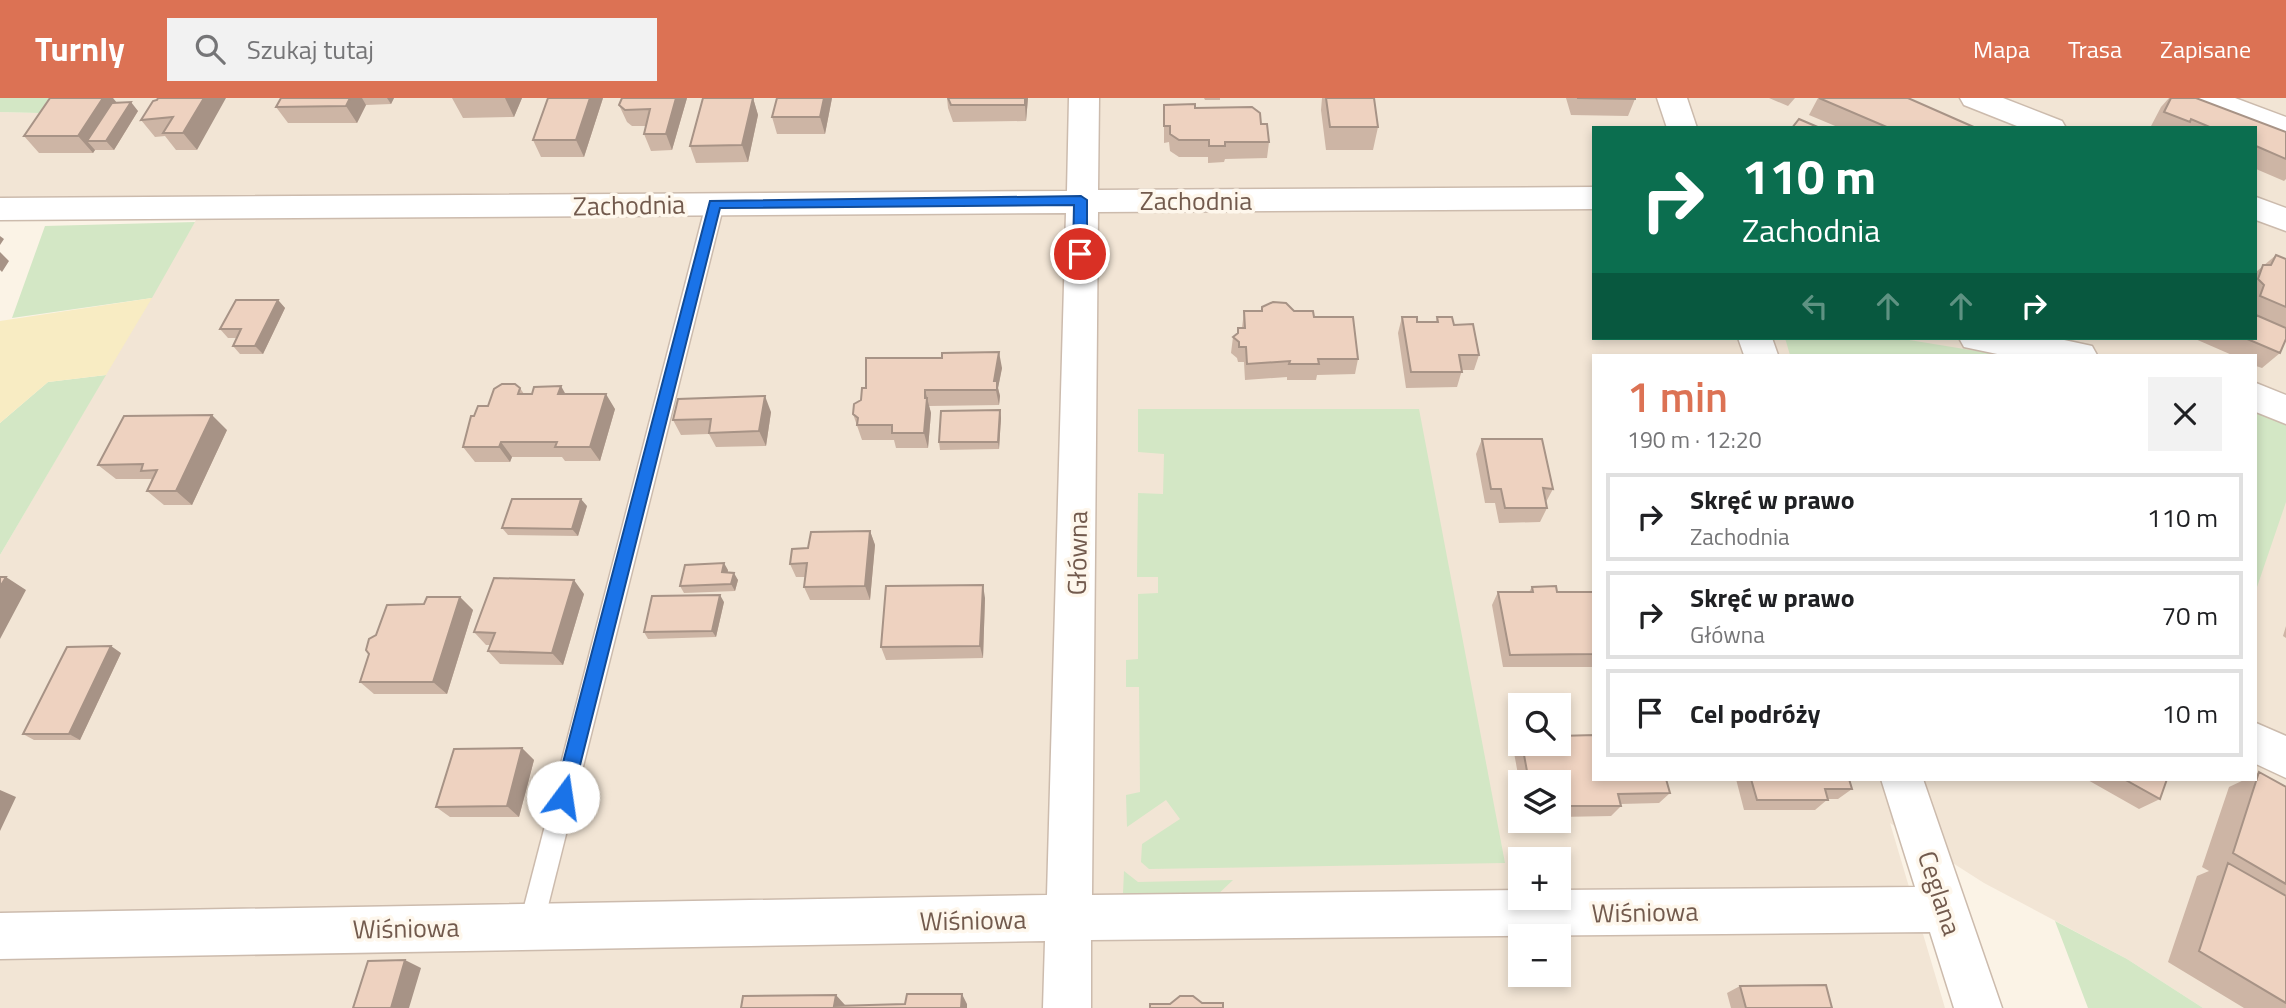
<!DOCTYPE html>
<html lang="pl">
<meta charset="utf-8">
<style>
body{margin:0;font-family:"Titillium Web",sans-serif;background:#f2f2f2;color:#202124;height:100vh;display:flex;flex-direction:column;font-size:26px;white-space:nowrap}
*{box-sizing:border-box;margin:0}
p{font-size:23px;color:#757577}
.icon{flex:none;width:38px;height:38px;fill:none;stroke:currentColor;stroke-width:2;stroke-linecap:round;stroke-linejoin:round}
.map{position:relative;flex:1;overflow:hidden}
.panel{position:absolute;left:1592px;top:256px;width:665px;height:427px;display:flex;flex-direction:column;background:#fff;border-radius:0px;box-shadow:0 4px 10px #0003}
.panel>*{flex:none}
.hud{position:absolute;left:1592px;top:28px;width:665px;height:214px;border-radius:0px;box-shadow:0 4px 10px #0003;background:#0b6e4f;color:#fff;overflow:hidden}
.tools{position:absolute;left:1508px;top:595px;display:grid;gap:14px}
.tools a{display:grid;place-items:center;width:63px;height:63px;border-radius:0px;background:#fff;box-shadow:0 4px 10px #0003;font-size:35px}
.pin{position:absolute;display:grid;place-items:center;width:60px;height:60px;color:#fff;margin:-30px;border:4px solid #fff;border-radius:50%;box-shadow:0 2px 7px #0007}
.me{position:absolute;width:77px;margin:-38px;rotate:14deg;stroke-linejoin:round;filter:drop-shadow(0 0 5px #0008)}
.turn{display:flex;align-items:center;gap:24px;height:147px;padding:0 35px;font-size:32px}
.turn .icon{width:91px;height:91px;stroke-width:2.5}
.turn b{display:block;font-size:49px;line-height:60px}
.lanes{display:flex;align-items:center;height:66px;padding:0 35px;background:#0003;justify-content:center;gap:35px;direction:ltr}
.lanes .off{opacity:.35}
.round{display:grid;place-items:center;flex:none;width:74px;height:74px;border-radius:0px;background:#f2f2f2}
.head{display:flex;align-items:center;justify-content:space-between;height:119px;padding:0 35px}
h1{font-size:42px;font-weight:600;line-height:52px;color:#dc7254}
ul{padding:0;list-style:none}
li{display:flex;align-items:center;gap:21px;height:88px;margin:0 14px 10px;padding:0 21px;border:4px solid #e0e0e0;border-radius:0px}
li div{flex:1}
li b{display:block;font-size:26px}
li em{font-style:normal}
header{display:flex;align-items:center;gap:42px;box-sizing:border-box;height:98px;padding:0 35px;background:#dc7254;color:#fff}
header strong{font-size:33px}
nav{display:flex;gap:38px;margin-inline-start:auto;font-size:24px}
.search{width:490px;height:63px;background:#f2f2f2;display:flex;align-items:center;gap:18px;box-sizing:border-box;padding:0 24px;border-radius:0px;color:#757577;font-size:26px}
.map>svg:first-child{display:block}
.residential{fill:#f2e5d5;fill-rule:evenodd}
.green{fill:#d3e7c5}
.sand{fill:#f8ecc3}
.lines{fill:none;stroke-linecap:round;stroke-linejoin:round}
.lane-casing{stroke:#ccbbad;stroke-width:3}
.street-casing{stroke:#ccbbad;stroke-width:3}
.lane{fill:#fff;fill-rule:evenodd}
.street{fill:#fff;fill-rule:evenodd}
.wall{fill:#cdb5a5}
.shaded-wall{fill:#a79386}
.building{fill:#eed2c0;stroke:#a79386;stroke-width:2}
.route{fill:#1a73e8;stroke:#114b97;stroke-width:2}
.labels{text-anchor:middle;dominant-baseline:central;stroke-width:7;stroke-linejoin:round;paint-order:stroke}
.street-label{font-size:26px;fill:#725a4d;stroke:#fef7ec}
</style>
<header>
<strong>Turnly</strong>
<div class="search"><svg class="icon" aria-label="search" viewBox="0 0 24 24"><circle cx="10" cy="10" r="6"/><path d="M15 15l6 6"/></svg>Szukaj tutaj</div>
<nav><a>Mapa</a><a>Trasa</a><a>Zapisane</a></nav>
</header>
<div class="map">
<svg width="2286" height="910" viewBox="0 0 2286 910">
<rect width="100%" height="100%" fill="#fbf3e6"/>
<path class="residential" d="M49 0H2286V910H2203L2127 861 1984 785 1890 725 1945 910H0V457L203 110 0 114V14L39 15ZM1594 30H2256V240H1594ZM1594 257H2256V681H1594ZM1521 607H1559V646H1521ZM1521 684H1559V723H1521ZM1521 761H1559V800H1521ZM1521 838H1559V877H1521Z"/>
<path class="green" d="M0 0H49L39 15 0 14Z
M195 124 152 200 12 220 45 128Z
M1785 240H1897L2001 257H1790Z
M106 277 0 457V325L48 284Z
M1138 311H1419L1505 765 1149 771 1141 764 1142 746 1180 721 1166 702 1127 729 1126 697 1140 694 1139 589H1126V562L1138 561V496L1158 495V479H1137L1138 395 1163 396 1164 356 1138 354Z
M2256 312 2286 324V404L2256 492Z
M1124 773 1138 784 1233 782 1214 800 1131 799 1123 795Z
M2055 823 2127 861 2203 910H2088Z"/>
<path class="sand" d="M152 200 106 277 48 284 0 325V223Z"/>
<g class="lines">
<defs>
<path id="lane" d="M715 100 724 106 543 828 540 837 531 840 522 837 519 828 706 106Z"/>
<path id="street" d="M1069 0H1099L1098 92 1594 89V111L1098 114 1092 797 1521 792V800H1559V792L1915 789 1881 681H1923L2002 910H1954L1930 834 1091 842V910H1043L1045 843 0 861V815L1047 797 1066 115 0 122V100L1067 93Z
M1657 0H1687L1697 30H1667Z
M1960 0H2003L2062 23 2066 30H2022L1964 7Z
M2191 0H2235L2286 19V40L2195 7Z
M2256 99 2286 110V133L2256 122Z
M1738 240H1772L1778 257H1744Z
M1959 240H2055L2092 248 2097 257H2002L1964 249Z
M2256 285 2286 297V326L2256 314Z
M2256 625 2286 638V680L2256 666Z"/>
</defs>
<use href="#lane" class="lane-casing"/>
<use href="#street" class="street-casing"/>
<use href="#lane" class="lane"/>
<use href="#street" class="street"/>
</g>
<path class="wall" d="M158 0 197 52H176L165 38 155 39 141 22Z
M281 0H394L391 6 366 7 357 25H288L276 9Z
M452 0H522L514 19 463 20Z
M603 0 584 59H541L533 42Z
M622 0H687L672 52 651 53 644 36 646 28H632L627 24 619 7Z
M753 0 758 17 748 64 696 65 690 48Z
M832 0 825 36H777L772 19Z
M947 0H1028L1026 23 953 24 948 10Z
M1204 0H1220V2H1205Z
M1322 0H1374L1378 29 1373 52H1326L1321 12Z
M1566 0H1635V1L1628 18 1571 17Z
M1769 0H1795L1788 8Z
M1818 0 1976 30H1840L1809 17Z
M2169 0H2196L2286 34V81L2284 83 2256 71V30H2150L2161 9Z
M117 5 138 13 114 52H95L93 55H39L24 38Z
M1164 7 1195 10 1261 26 1269 44 1267 60 1225 61 1224 64 1208 65V59H1179L1170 53 1169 44 1164 45Z
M2276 157 2286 161V241L2280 255 2262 270 2256 268V257H2232L2193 240H2256V174Z
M278 202 285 210 263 256H240L233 248 237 240H228L220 231Z
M1262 209 1294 213 1314 219 1358 261 1355 276 1317 277 1316 282H1287V279L1245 282 1244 264H1238L1237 260 1231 255 1233 239 1237 236 1238 230H1242L1244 213H1261Z
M1402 219 1417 224H1436L1437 219 1454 227 1479 257 1474 272H1462L1457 289 1406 290 1398 235Z
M1002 270 998 290 1000 298 999 307 929 308 931 315 928 350H896L894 342H862L853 316 854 306Z
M520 290 524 296H565L615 311 600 363H565L562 359H512L510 364H475L463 349 474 318 488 308Z
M1000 312 1001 320 999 351 940 352 939 344Z
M771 314 766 348 716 349 709 336 681 337 673 322Z
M227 332 192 407H164L147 393 152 382 151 381H116L98 367Z
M1482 341 1553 391 1546 404 1547 410 1540 424 1499 425 1495 405H1485L1476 356Z
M587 408 578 438 508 437 502 430Z
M870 433 875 447 870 502H810L804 489 805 479H796L790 466 808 450Z
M728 472V474L738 482 735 493 684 495 680 488Z
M1532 489 1557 494H1594V569H1503L1492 507 1498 494H1529Z
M584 496 563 567 500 566 488 553 490 547H486L474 534Z
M460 499 473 512 447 596H374L360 584 369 556 424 506Z
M985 500 983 560 886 562 881 549Z
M724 504 716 539 648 541 644 534Z
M2286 528V540L2283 538Z
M121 555 80 642H34L23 636Z
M1520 638 1521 646H1559L1594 681 1670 695 1659 705 1620 706 1621 708 1611 718 1559 719V684H1521V693L1513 649Z
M522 650 534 662 519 719H450L436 709Z
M2259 674 2286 689V910H2244L2168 864 2197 778 2209 773 2202 769 2229 689 2246 681H2256V676Z
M1736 681H1849L1852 691 1838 701H1828L1815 712H1744Z
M2086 681H2167L2160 701 2139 711Z
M1740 888 1832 910H1731L1727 895Z"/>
<path class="shaded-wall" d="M103 0H113L122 11 87 43 95 52 93 55 78 38Z
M204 0H226L197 52 183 35Z
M350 0H362L366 7 357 25 346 8Z
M387 0H394L391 6Z
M505 0H522L514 19Z
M590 0H603L584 59 576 42Z
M676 0H687L672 52 666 36Z
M753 0 758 17 748 64 742 47Z
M824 0H832L825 36 820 19Z
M1025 0H1028L1026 23 1025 7Z
M131 4 138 13 114 52 106 43Z
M0 138 4 141 0 147Z
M0 154 9 163 2 174 0 172Z
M278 202 285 210 263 256 255 248Z
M999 254 1002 270 998 290 1000 298 999 307 994 283Z
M561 288 570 304 558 296Z
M925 292 931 315 928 350 924 335Z
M606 296 615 311 600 363 590 349Z
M765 298 771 314 766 348 759 333Z
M1000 312 1001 320 999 351 998 344Z
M212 317 227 332 192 407 176 393Z
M501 344 512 359 510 364 499 349Z
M581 401 587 408 578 438 572 431Z
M870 433 875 447 870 502 865 488Z
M724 465 728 472 726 481 722 474Z
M734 475 738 482 735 493 731 486Z
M6 479 26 492 0 541V489Z
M574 482 584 496 563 567 552 555Z
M983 487 985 500 983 560 980 548Z
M720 497 724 504 716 539 712 533Z
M460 499 473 512 447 596 433 584Z
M111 548 121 555 80 642 69 636Z
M522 650 534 662 519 719 507 708Z
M0 692 16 699 0 733Z
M405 862 421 870 409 910H391Z
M962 896 967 906V910H961Z
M836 897 845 907 844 910 834 908Z"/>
<path class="building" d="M50 0H103L78 38H24Z
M158 0H204L183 35H163L173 19 141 22 153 3 157 2Z
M281 0H350L346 8 276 9Z
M548 0H590L576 42H533Z
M622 0H676L666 36H644L650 11 625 12 619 7Z
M703 0H753L742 47 690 48Z
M777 0H824L820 19H772Z
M948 0H1025V7H951Z
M1326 0H1374L1378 29H1330Z
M1577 0H1635V1Z
M1819 0H1908L1976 30H1889Z
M2171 0H2196L2286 34V61L2256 48V30H2212L2191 21 2190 24 2164 14Z
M131 4 106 43H87L112 5Z
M1195 6V10L1252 9 1260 15 1261 26H1267L1269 44H1225V48H1209V42H1179L1170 36V28H1164V7Z
M1799 21 1820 30H1792Z
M2276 157 2286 161V209L2260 198 2264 187 2258 181 2263 167H2271Z
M236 202H278L255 248H233L241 231H220Z
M1273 204 1286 205 1294 213H1313L1314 219H1353L1358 261H1318L1319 266H1289L1290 263 1247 266 1246 249H1239V244L1233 239 1238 235V230H1245L1244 213H1262V209Z
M2256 217 2286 230V241L2280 255 2245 240H2256Z
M1402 219H1417V224H1438L1437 219H1452L1454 227 1473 226 1479 257H1459L1462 274H1411Z
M999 254 994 283H997V292H925V300H927L924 335H892V327H857L858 320 853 316 854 306 861 302 862 290H866V260H942V255Z
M502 286H515L520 290 518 296H532L534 289 561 288 558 296H606L590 349H555L557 344H501L499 349H463L471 318H474L478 308H488L494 291Z
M765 298 759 333 709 335 711 321 673 322 678 301Z
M1000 312 998 344H939L941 313Z
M212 317 176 393H147L157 372 141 373 143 366 98 367 124 318Z
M1482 341H1542L1553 391 1543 390 1547 410H1505L1501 391H1491Z
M512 401H581L572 431 502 430Z
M870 433 865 488 804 489 807 465 790 466 792 451 808 450 811 434Z
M724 465 722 474 734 475 731 486 680 488 685 467Z
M0 479H6L0 489Z
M494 480 574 482 552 555 488 553 495 535 474 534Z
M983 487 980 548 881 549 886 488Z
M1556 488 1557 494H1594V556L1510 557 1498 494H1533L1532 489Z
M720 497 712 533 644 534 652 498Z
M427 499H460L433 584H360L369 556 366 552 369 541 376 537 387 507 424 506Z
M111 548 69 636H23L67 549Z
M1594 637V681H1666L1670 695 1618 696 1621 708H1559V684H1529L1522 646H1559V638Z
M522 650 507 708 436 709 454 651Z
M2259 674 2286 689V786L2233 755Z
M1751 681H1849L1852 691H1825L1828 702H1757Z
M2124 681H2167L2160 701Z
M2228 765 2286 798V905L2199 853Z
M405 862 391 910H353L368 863Z
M1826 887 1832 910H1746L1740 888Z
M907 896H962L961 910H741L743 898 836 897 834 908 905 906Z
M1180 898H1193L1202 905H1223V910H1150V906H1170Z"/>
<path class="route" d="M1081 98 1087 102V156L1080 161 1073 156 1074 107 720 110 572 699 569 705 563 707 557 705 554 699 710 103Z"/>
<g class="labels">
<g class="street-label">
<text x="1196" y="102">Zachodnia</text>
<text transform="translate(629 107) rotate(-1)">Zachodnia</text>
<text transform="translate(1077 455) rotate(-89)">Główna</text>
<text transform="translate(1940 795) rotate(72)">Ceglana</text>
<text transform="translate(1645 814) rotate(-1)">Wiśniowa</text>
<text transform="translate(973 822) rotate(-1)">Wiśniowa</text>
<text transform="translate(406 830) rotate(-1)">Wiśniowa</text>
</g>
</g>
</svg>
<div class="tools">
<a><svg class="icon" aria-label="search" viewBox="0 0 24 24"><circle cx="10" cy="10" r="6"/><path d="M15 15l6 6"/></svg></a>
<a><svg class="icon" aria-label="layers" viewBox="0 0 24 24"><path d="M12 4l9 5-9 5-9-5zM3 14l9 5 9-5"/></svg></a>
<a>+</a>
<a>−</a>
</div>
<div class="pin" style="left:1080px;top:156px;background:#d93025"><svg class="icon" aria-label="arrive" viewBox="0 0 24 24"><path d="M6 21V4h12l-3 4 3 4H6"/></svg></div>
<svg class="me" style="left:563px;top:699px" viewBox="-20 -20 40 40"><circle r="19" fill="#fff"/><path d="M0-13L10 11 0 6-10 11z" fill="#1a73e8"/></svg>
<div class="hud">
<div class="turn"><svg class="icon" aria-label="right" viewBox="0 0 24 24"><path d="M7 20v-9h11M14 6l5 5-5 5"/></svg><div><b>110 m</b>Zachodnia</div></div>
<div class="lanes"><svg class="icon off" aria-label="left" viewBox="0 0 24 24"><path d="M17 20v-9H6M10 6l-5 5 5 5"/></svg><svg class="icon off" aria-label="ahead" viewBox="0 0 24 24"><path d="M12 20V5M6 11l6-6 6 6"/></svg><svg class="icon off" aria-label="ahead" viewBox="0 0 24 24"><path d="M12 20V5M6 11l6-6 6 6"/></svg><svg class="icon" aria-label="right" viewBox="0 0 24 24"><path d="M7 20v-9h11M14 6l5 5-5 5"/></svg></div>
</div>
<section class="panel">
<div class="head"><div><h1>1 min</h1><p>190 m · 12:20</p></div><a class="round"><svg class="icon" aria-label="close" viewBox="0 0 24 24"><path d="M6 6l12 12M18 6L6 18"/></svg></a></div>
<ul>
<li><svg class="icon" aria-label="right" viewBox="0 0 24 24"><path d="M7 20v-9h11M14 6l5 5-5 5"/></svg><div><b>Skręć w prawo</b><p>Zachodnia</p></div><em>110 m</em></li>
<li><svg class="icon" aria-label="right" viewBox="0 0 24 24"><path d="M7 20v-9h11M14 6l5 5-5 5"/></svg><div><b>Skręć w prawo</b><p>Główna</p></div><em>70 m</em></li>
<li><svg class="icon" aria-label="arrive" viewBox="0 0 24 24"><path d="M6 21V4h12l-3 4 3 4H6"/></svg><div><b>Cel podróży</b></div><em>10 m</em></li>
</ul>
</section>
</div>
